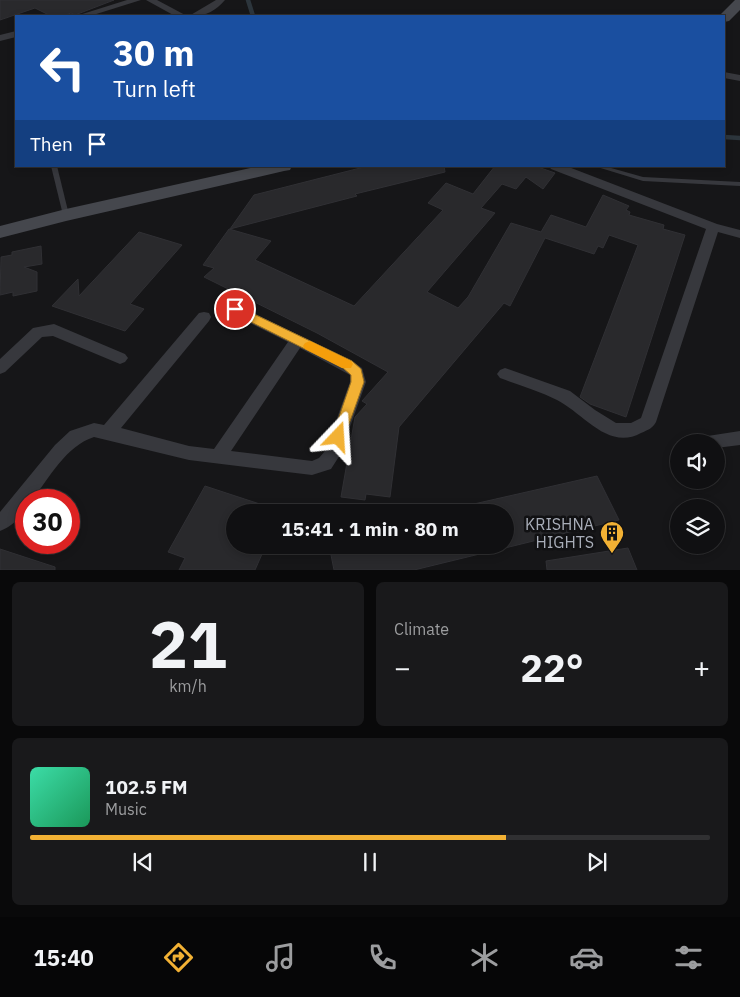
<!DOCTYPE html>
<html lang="en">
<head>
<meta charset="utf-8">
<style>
	:root { --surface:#101012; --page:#19191b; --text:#f1f3f6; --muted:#9c9d9f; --line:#303032; --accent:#f2b134 }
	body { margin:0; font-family:"IBM Plex Sans",sans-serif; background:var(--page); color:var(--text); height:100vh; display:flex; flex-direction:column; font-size:19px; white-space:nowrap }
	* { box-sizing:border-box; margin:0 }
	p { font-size:16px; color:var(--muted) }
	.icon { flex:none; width:28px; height:28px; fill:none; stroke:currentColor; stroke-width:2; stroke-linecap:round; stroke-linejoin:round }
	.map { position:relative; height:570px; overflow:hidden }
	.sheet { display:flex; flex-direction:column; gap:12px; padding:12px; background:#09090a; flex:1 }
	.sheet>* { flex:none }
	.banner { position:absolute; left:15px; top:15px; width:710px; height:152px; border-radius:0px; box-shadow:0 2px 8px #0003,0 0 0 1px var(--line); background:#1a4fa0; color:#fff; overflow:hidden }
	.fabs { position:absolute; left:670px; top:434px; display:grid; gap:10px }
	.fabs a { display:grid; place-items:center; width:55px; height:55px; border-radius:50%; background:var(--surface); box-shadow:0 2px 8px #0003,0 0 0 1px var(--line); font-size:25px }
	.speed { position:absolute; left:15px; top:489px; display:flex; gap:10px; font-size:25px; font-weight:700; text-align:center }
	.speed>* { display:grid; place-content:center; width:65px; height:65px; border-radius:50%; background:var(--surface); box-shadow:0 2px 8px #0003,0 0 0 1px var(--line); line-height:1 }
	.speed .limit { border:8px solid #d22; background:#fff; color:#111 }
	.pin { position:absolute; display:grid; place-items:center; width:42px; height:42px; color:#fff; margin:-21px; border:2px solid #fff; border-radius:50%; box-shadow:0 1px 5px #0007 }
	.me { position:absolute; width:55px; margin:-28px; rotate:20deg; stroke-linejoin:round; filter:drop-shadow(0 0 4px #0008) }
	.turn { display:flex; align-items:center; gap:18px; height:105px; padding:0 15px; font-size:22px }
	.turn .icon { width:65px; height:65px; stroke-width:2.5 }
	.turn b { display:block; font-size:35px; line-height:42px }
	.then { display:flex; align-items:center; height:48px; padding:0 15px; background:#0003; gap:10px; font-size:19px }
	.big { font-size:38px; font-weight:800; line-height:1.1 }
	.sheet .widget { flex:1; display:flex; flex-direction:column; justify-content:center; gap:8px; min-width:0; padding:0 18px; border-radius:8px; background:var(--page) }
	.sheet .dial { align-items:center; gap:0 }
	.dial b { font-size:65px; line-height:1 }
	.song { display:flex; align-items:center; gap:15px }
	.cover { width:60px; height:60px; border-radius:8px; background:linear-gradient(135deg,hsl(160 70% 55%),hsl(150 70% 35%)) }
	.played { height:5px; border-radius:2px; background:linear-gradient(90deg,var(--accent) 70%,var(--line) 70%) }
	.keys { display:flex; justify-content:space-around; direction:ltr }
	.heat { display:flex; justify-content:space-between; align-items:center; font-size:28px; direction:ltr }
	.sheet .tiles { flex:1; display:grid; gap:12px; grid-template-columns:1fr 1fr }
	.widget:last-child { grid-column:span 2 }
	.trip { position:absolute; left:226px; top:504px; width:288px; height:50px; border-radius:25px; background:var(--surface); box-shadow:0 2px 8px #0003,0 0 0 1px var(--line); font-weight:800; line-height:50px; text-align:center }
	.menu { display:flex; height:80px; justify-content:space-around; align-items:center; background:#060607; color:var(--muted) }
	.menu .icon { width:35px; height:35px }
	.menu .selected { color:var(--accent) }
	.menu b { font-size:22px; color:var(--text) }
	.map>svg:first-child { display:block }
</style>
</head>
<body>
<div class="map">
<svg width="740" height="570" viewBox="0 0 740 570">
	<rect width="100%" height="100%" fill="#161618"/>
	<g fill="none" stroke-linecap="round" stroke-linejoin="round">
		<g stroke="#2c353c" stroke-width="4.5">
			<path d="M248,0L253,16"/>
			<path d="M724,137L740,138"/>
		</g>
	</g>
	<g fill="#29292c" stroke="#303034">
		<path d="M0,0H114L75,15L71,13L63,16H51L35,8L0,20Z"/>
		<path d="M368,166H444L445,172L355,194L357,196L230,229L254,195Z"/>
		<path d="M495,166H535L555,173L543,189L526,177L516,189L502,184L481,208L495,213L427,292L458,308L468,297L511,223L541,232L551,215L586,227L603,195L629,206L626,210L630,212L629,215L664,225L663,229L685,235L626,417L590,404L580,397L638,245L609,235L603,248L598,246L594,254L545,238L510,306L504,303L399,427L390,497L366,494L365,500L341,497L355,417L367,404L362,401L388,372L317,333L204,277L214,268L203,265L229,229L271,241L255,260L354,306L443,210L428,203L446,183L473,194Z"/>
		<path d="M139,232L182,245L130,304L144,309L125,331L52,306L78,279L79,296Z"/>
		<path d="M41,246L42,264L24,267L37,272V291L13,296V292L0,295L1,257L12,255V252Z"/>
		<path d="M597,476L619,520L505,548V512H466L465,506Z"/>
		<path d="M205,486L278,510L277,512H235V545H266L255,570H179L185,558L168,552Z"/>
		<path d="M329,545H491L492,551L414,570H334Z"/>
		<path d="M628,548L637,570H547L546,561Z"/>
		<path d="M0,549L55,567V570H0Z"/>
	</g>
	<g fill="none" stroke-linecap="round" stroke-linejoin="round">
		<g fill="#37383d" fill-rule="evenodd">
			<path d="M51,166H57L69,215L68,216L66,217L63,215Z"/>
			<path d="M594,166H604L643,177L740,182V186L643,181Z"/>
		</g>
		<g fill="#37383d" fill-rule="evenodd">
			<path d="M127,0H141L90,16H76Z"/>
			<path d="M146,0H157L187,16H175Z"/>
			<path d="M216,0H225C216,11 204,17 189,16Z"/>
			<path d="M16,31V37L0,41V35Z"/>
			<path d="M724,72L740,75V81L724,78Z"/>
			<path d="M549,166H566L717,224L740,230V238L718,232L656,422C653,428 648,430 641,433C608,451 583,413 557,400C539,391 518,385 500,378L497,374L500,370L505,368L570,391L595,410L616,423H631L641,418L706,229L551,169Z"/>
			<path d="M235,304L352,361L362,368L366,382L340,455L331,469L312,475L189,460L94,437C66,446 50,477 32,500H26C26,514 13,526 0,531V512L55,445L70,431L94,423L104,425L199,313L204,312L209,313L211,317L209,321L121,428L189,446L214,449L288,342L230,313L228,309L230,305ZM300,348L350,375V382L325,451L319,458L312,461L231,451Z"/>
			<path d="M54,324L125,354L128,358L125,362L120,364L53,336L42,337L5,372L0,374V359L33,328Z"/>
			<path d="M740,431V445L716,448V442H699L701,437Z"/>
		</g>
		<g fill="#45474d" fill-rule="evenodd">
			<path d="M735,0H740V10L729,21L724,22V16H719Z"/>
			<path d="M259,166H292L290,170L284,171L66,221L0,238V226L66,209Z"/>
		</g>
	</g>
	<path fill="#f2b134" stroke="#9d7322" d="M235,305L352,361L361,369L364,382L343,441L338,442L334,441L332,437L351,382V375L343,368L231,312L229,309Z"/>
	<path fill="#f59e0b" d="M310,341L351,361L353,364L351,368H342L305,349L303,346L305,343Z"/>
	<defs>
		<g id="building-pin" transform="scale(1.25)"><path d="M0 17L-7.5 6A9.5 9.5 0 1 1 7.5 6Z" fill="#f2b134" stroke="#111113"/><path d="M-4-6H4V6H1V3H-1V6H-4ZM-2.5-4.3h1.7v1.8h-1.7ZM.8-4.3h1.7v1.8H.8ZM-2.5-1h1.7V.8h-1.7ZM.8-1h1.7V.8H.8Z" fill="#111"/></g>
	</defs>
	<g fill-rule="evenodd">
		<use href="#building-pin" x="612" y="533"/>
	</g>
	<g text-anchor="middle" stroke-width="5" stroke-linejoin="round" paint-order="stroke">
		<g font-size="16" fill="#a8adb8" stroke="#111113" text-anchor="end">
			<text x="594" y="530">KRISHNA<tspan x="594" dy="18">HIGHTS</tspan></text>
		</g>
	</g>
</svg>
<div class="fabs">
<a><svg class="icon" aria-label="sound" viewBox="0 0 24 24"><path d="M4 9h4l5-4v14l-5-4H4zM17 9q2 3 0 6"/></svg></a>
<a><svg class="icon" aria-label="layers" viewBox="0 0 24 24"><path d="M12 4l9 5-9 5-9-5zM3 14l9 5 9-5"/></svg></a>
</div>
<div class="speed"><div class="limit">30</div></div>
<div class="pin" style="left:235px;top:309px;background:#d93025"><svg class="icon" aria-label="arrive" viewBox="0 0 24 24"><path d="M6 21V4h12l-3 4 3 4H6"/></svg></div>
<svg class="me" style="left:338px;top:437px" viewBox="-20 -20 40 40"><path d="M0-17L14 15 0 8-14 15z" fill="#f2b134" stroke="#fff" stroke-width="4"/></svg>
<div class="trip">15:41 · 1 min · 80 m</div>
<div class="banner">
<div class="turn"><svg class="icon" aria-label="left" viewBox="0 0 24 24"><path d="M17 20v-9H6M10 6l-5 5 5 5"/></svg><div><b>30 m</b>Turn left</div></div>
<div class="then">Then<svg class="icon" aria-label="arrive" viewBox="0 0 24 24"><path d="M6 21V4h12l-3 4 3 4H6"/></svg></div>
</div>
</div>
<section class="sheet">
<div class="tiles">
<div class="widget dial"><b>21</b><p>km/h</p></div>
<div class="widget"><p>Climate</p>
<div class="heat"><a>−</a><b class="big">22°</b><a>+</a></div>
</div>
<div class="widget">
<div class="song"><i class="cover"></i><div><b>102.5 FM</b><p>Music</p></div></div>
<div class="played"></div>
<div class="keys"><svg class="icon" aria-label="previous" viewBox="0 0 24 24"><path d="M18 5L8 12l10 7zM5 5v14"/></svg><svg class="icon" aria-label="pause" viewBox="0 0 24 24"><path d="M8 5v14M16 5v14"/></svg><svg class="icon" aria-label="next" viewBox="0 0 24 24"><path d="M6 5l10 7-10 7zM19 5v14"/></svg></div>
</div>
</div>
</section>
<nav class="menu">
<b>15:40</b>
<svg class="icon selected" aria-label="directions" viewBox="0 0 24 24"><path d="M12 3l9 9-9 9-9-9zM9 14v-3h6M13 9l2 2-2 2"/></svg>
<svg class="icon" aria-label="music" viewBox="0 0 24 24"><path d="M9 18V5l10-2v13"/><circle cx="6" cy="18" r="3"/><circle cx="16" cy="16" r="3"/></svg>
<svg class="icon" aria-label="phone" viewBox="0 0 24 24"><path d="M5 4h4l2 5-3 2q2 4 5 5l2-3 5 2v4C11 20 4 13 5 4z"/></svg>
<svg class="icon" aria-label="climate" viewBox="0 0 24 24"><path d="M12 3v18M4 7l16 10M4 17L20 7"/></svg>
<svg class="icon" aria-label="car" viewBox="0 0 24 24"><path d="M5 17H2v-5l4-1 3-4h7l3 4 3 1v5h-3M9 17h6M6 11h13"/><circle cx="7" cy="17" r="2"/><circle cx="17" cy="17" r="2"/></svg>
<svg class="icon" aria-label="filters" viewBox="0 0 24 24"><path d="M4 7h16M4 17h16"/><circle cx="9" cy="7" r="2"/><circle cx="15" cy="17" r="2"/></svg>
</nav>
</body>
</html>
